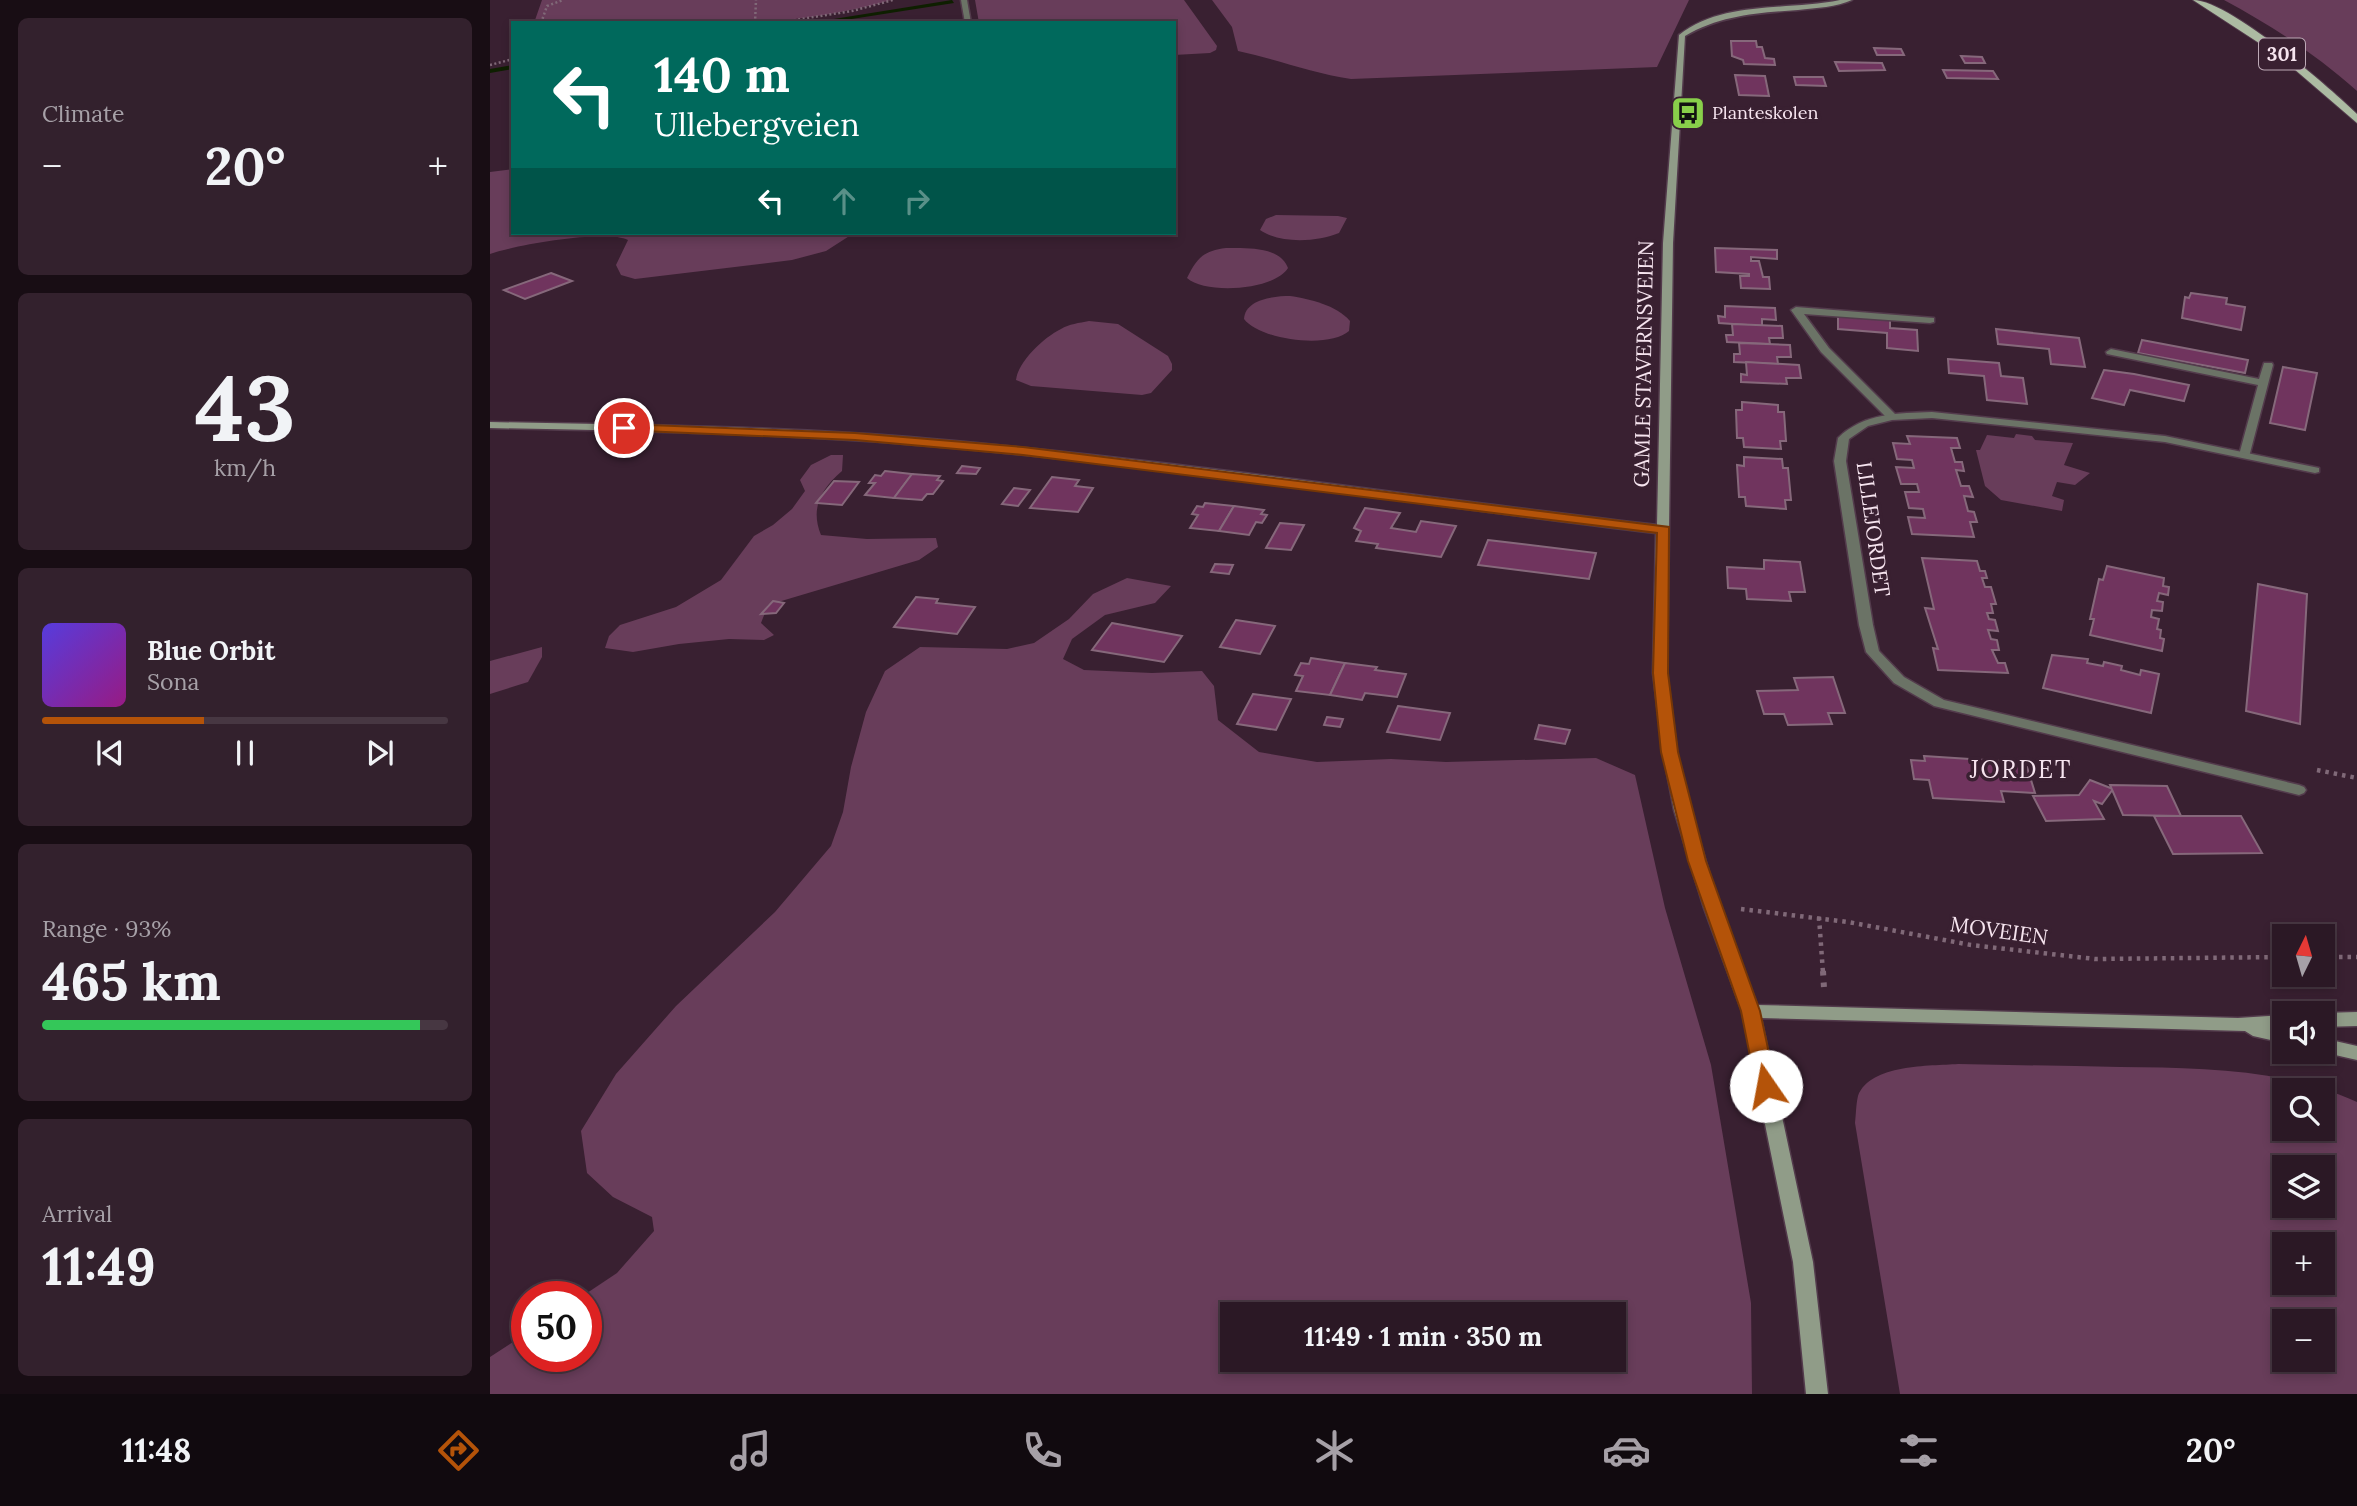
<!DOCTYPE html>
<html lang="en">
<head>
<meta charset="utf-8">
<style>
	:root { --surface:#2b1825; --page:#33212d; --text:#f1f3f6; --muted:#a6a0a7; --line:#473742; --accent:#b45309 }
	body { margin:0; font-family:Lora,serif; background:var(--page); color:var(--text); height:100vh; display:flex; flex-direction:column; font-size:26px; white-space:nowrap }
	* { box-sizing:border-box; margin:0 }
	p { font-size:23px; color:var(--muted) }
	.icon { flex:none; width:38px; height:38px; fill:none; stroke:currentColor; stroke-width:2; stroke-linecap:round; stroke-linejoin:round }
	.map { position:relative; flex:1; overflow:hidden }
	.drawer { display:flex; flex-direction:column; gap:18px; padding:18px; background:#180d14; width:490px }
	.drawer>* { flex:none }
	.guide { position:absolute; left:21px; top:21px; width:665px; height:214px; border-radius:0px; box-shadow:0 4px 10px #0003,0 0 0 2px var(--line); background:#00695c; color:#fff; overflow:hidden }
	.needle { width:46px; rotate:5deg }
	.controls { position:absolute; left:1782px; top:924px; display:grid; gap:14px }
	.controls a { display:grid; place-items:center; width:63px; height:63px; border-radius:0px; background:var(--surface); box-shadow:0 4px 10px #0003,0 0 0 2px var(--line); font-size:35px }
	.speed { position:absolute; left:21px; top:1281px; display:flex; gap:14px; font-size:35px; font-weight:700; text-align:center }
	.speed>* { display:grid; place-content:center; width:91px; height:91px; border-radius:50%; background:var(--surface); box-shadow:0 4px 10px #0003,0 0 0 2px var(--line); line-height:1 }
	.speed .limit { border:10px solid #d22; background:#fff; color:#111 }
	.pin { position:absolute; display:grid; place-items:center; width:60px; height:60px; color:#fff; margin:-30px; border:4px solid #fff; border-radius:50%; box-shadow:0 2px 7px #0007 }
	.me { position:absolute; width:77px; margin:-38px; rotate:348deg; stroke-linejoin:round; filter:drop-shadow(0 0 5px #0008) }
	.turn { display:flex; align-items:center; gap:24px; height:147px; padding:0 28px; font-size:32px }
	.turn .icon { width:91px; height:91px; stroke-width:2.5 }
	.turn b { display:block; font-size:49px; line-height:60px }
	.lanes { display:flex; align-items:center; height:66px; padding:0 28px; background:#0003; justify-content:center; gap:35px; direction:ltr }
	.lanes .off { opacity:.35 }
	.big { font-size:52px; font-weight:700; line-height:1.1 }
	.drawer .widget { flex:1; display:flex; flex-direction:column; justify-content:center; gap:10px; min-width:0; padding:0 24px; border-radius:10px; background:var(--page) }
	.drawer .dial { align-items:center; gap:0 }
	.dial b { font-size:91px; line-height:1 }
	.song { display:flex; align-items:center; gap:21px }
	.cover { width:84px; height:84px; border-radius:10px; background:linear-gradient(135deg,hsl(250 70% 55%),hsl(310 70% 35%)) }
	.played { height:7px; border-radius:4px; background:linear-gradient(90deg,var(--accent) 40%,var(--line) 40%) }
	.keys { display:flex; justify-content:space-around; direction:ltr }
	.heat { display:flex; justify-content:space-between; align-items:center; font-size:38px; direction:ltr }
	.charge { height:10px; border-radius:5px; background:linear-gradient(90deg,#34c759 93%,var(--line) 0) }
	.trip { position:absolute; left:730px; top:1302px; width:406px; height:70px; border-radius:0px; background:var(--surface); box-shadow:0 4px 10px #0003,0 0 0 2px var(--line); font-weight:700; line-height:70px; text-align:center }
	.dock { display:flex; height:112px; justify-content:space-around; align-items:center; background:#110a0f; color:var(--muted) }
	.dock .icon { width:49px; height:49px }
	.dock .selected { color:var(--accent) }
	.dock b { font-size:32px; color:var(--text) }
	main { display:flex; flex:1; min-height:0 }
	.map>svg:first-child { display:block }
</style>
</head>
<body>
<main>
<section class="drawer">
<div class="widget"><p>Climate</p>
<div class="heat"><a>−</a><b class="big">20°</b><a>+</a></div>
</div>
<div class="widget dial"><b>43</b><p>km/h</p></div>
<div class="widget">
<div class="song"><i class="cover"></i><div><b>Blue Orbit</b><p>Sona</p></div></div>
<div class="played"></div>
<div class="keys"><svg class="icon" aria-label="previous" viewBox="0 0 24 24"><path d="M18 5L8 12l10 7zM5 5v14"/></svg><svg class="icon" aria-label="pause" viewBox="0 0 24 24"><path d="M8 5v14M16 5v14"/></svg><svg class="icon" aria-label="next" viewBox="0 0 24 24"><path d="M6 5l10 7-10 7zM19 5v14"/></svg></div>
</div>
<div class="widget"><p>Range · 93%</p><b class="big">465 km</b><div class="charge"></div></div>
<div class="widget"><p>Arrival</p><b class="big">11:49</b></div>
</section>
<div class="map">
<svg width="1867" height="1394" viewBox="0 0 1867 1394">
	<rect width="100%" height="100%" fill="#392031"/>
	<g fill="#683d5a" fill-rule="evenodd">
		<path d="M52,0H401C286,34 163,23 44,23Z"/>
		<path d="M485,0H694L727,46L726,50L720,53L684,55V23H489Z"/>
		<path d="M722,0H1199L1167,67L861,79C822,73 786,59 748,51L742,27Z"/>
		<path d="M1734,0H1867V91C1826,54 1782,26 1734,0Z"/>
		<path d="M23,169V233H364L336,251L302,260L145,279L131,275L126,265L138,240C116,229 25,245 0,254V172Z"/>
		<path d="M786,215L848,216L857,218L849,233C827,242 790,244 770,230L776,219Z"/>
		<path d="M736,248C756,248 790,246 798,268C785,290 716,295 697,278C707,258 713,251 736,248Z"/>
		<path d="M800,296C820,299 846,305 860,321L859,331C839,349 770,340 754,319C755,299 784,296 800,296Z"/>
		<path d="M599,321L628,324L678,356L682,364V370L661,393L652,395L541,386L526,380C528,362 554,337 571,329C579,324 589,323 599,321Z"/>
		<path d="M1526,434L1542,436L1545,440L1583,443L1574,465L1600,473L1585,485L1567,482L1562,496L1574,500L1572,511L1511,500L1495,486L1486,450H1490L1497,435L1524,438Z"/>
		<path d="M341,455H353L352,471C331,489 320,508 331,535L377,539L446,538L448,547L429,560L278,605L271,623L284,635L274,640L239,639L189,644L143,652L115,648L119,636L130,625L186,607L231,580L264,536L283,525L302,509L315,491L310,480L321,465Z"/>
		<path d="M637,578L681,586L665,603L615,615L582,639L573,659L594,670L662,673L712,671L724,686L728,720L769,752L827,762L901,759L956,762L1106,758L1145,775L1175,908L1221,1065L1261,1303L1262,1394H0V1357L37,1333V1356H96V1297H91L127,1273L164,1231L162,1217L123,1197L97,1173L91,1131L126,1074L186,1006L285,912L341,846L353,812L361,767L376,712L395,671L430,647L517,649L544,643L579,619L603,594ZM1124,1314V1360H742V1314Z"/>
		<path d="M52,647V657L38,682L0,694V661Z"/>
		<path d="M1468,1064C1522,1065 1576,1066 1630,1067C1710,1068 1793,1068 1867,1102V1394H1410L1365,1123C1366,1115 1366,1104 1368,1096C1380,1064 1440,1066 1468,1064ZM1832,1090V1129H1794V1090ZM1794,1167H1832V1206H1794ZM1794,1244H1832V1283H1794ZM1832,1321V1360H1794V1321Z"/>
	</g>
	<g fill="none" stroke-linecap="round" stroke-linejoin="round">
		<g fill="#0e1f00" fill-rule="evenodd">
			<path d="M462,0L464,3L336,23H319Z"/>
			<path d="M23,65V69L0,73V69Z"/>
		</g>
	</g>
	<g fill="#70345e" stroke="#86687b" stroke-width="2">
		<path d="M1241,41H1266L1267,47H1272L1275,58L1284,59L1285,65L1254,64L1253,60L1242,56Z"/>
		<path d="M1384,48L1411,49L1414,55H1387Z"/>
		<path d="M1471,56L1492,57L1495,63H1475Z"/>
		<path d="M1345,62L1392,63L1395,70L1349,71Z"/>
		<path d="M1453,70L1503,71L1508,79L1457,78Z"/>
		<path d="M1245,75L1275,76L1279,96L1249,95Z"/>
		<path d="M1304,77H1333L1336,86L1306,85Z"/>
		<path d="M1225,248L1287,250V259L1261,257V261H1269L1273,277H1279L1280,289L1251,288L1250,276H1259V274L1226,272Z"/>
		<path d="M61,273L82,281L35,299L14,290Z"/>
		<path d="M1701,293L1737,298L1736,304L1755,307L1751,330L1692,318L1695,297L1699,298Z"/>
		<path d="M1235,306L1285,308L1286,320L1272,319V326L1229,323L1228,316L1235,317Z"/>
		<path d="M1348,314L1400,319V328L1427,330L1428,351L1397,348V333L1348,329Z"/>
		<path d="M1242,324L1292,326L1293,338H1279L1280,344L1237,342L1236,335H1243Z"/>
		<path d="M1506,329L1589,338L1595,367L1561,364L1559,349L1508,344Z"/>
		<path d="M1652,340L1758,360L1755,373L1648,353Z"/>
		<path d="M1249,343L1300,345L1301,357H1287L1288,364L1244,362V354H1250Z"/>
		<path d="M1458,359L1509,363L1511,376L1533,378L1537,404L1497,400L1494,376L1459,373Z"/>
		<path d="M1256,362L1309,365L1311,378H1296L1297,384L1251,382V374L1257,375Z"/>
		<path d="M1793,367L1827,373L1815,430L1780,423Z"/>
		<path d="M1614,370L1644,374L1699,385L1694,401L1640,390L1634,405L1602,398Z"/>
		<path d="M1252,402L1288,405V412H1294L1296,441H1290L1291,449L1254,447L1253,438H1247L1246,410H1252Z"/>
		<path d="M1417,436L1467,438L1470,448H1461L1465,462H1472L1474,471L1466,470L1471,486H1479L1483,497L1474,496L1478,511L1484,512L1487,522H1480L1484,537L1422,534L1418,517L1435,518L1433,509L1419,508L1415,492H1429L1427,484H1411L1406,467L1424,468L1422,460L1407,459L1403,443L1420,444Z"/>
		<path d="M1254,457L1292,459L1293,468H1298L1301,500H1295L1296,509L1256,506L1255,497H1249L1247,465L1254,466Z"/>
		<path d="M472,466L490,468L486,474L467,473Z"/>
		<path d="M395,471L422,474L404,498L375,495L385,483H379L385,475L391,476Z"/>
		<path d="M422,474L450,476L447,480L453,481L443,494H437L432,500L404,498Z"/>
		<path d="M562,477L589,480L585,486L603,488L588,512L540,508Z"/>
		<path d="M344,481L369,482L352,505L326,503Z"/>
		<path d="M524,488L540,490L528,506L512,504Z"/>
		<path d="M715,503L744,506L729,531L700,528L708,515L702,514L707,506L713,507Z"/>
		<path d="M744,506L774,510L771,514L777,515L772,523L766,522L759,535L729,531Z"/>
		<path d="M875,508L910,513L901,528L926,532L931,521L966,526L951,557L886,548L888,544L866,541L871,531L864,528Z"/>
		<path d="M790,523L814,525L801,550L776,548Z"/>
		<path d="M998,540L1106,553L1099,579L988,565Z"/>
		<path d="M1432,558L1487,561L1490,571H1495L1497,578H1492L1495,587H1501L1506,604H1501L1503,613H1497L1499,619L1505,620L1508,631L1498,630L1501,639L1507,640L1509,650H1502L1508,663H1515L1518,673L1448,670L1443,648L1448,649L1435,608L1444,609Z"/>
		<path d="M1274,560L1310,562L1315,592H1299L1301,601L1257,599L1256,589L1238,588L1237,567L1274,569Z"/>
		<path d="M725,564L743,565L739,574L721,572Z"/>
		<path d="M1617,566L1674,578L1673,586L1679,587L1678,595L1669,593L1667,601L1673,602L1672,611L1662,610L1661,617L1669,619L1667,629L1671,630L1670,638L1674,639L1672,651L1600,635L1604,619H1600L1609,579L1613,580Z"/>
		<path d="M1768,584L1817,594L1810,724L1756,711Z"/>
		<path d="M426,597L448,599L446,603L485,607L467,634L404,627Z"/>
		<path d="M283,601L294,603L286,613L271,614Z"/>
		<path d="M746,620L785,626L770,654L730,647Z"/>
		<path d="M622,623L692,636L674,662L602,650Z"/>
		<path d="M1562,655L1598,659L1597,663L1613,666L1614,662L1632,666L1631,670L1650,675L1651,670L1669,674L1661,713L1553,688Z"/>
		<path d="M821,658L855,663L840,695L806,691L813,676L805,675L811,663L819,664Z"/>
		<path d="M855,663L887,667L885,670L916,674L907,697L875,693L872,700L840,695Z"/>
		<path d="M1343,677L1355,713H1338L1342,724L1298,725L1294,714H1274L1267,691L1308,690L1304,678Z"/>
		<path d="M763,694L801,699L786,730L747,724Z"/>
		<path d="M908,706L960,713L950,740L897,732Z"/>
		<path d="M837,717L853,719L850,727L834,725Z"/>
		<path d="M1049,725L1080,730L1075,744L1045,739Z"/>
		<path d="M1434,756L1526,762L1537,767L1545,793L1511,791L1514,802L1443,798L1439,780L1424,779L1421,760L1435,761Z"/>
		<path d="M1600,780L1623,789L1612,804L1604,801L1614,819L1556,821L1543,796L1589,795Z"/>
		<path d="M1620,785L1677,786L1691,816L1633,815Z"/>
		<path d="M1664,816H1751L1772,853L1683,854Z"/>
	</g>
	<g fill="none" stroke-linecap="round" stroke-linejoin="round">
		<g stroke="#533b4c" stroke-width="3">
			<g id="lane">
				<path d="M471,0H477L481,23H475Z"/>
				<path d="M1306,307L1444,318V322L1440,323L1314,314L1339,348L1406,415V419H1398L1331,352L1301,310Z"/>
				<path d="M1621,349L1769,379L1774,363H1782L1783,365L1759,457L1755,458L1749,455L1768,385L1617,354L1616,352Z"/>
			</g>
		</g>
		<g stroke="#533b4c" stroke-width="3">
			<path id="street" d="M1442,412L1675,436L1829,468V472L1825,473L1675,442L1442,418L1402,420L1378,426L1359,439L1356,461L1383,625L1389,651L1414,677L1454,700L1809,785L1814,787L1816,790L1814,793L1809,795L1444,706L1404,683L1376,652L1369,625L1344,461L1348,438C1373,413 1409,413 1442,412Z"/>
		</g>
		<g stroke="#533b4c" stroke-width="3">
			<g id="secondary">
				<path d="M1350,0H1362C1347,7 1326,8 1308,10C1268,13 1231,15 1195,36L1183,243L1177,673L1187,752L1200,810L1230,908L1267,1005L1748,1018L1794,1015V1029H1791H1794V1043L1763,1036L1755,1031L1271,1018L1323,1262L1338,1394H1316L1303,1262L1252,1011L1214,908L1184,810L1173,752L1163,673L1166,533C925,504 684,467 441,446C295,433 147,431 0,428V422C147,425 295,426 441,439C684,460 925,497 1167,525L1173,243L1189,35C1233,0 1298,11 1350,0Z"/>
				<path d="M1867,1012V1026L1832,1027V1013Z"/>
				<path d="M1832,1038L1867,1046V1060L1832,1052Z"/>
			</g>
		</g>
		<g stroke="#533b4c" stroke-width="2">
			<path id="primary" d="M1703,0C1739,0 1839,87 1867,114V123L1789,56Z"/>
		</g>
		<g stroke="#806978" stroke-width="2.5" stroke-dasharray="2 2.5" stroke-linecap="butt">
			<path d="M51,23L57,6L73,0"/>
			<path d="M265,23L266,0"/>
			<path d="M286,23L362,11L403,0"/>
			<path d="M0,65L23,59"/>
		</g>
		<g stroke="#806978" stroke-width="4.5" stroke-dasharray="3.5 5" stroke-linecap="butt">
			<path d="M1827,770L1867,778"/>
			<path d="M1251,909L1358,922L1481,945L1605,959L1794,957"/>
			<path d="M1329,917L1333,973"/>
			<path d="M1832,957H1867"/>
		</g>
		<path stroke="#806978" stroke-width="6" stroke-dasharray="4.5 7" stroke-linecap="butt" d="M1333,971L1334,988"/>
		<use href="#lane" fill="#6b7366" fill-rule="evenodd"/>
		<use href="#street" fill="#6b7366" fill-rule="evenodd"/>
		<use href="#secondary" fill="#909c88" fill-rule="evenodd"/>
		<use href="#primary" fill="#acbba2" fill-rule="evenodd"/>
	</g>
	<path fill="#b45309" stroke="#753606" stroke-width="2" d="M134,424L365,433L533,447L1179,527L1178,673L1188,752L1216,861L1270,1011L1286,1086L1283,1092L1276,1094L1269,1092L1266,1086L1251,1011L1198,861L1171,752L1163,673L1167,533L533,455L365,440L129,430V425Z"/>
	<defs>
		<g id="bus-square" transform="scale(1.75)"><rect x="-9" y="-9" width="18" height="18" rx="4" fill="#88cf4a" stroke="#392031"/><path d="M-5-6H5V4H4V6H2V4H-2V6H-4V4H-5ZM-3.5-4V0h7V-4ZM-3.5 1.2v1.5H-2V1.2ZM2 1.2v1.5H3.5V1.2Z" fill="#111"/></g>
	</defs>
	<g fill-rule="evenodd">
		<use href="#bus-square" x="1198" y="113"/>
	</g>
	<g text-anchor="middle" stroke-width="7" stroke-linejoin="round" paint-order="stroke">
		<g font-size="18" fill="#f6e4ef" stroke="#392031" text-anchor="start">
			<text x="1222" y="119">Planteskolen</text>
		</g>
		<rect fill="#392031" stroke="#bda9b6" stroke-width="2" x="1769" y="38.5" width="46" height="31" rx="5"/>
		<g font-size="19" font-weight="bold" fill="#f6e4ef">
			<text x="1792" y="61">301</text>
		</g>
		<g font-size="21" fill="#f6e4ef" stroke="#392031">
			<text transform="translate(1154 364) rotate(-89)" y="7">GAMLE STAVERNSVEIEN</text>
			<text transform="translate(1383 529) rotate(82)" y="7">LILLEJORDET</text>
			<text transform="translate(1509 931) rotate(8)" y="7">MOVEIEN</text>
		</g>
		<g font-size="24" letter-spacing="2" fill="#f6e4ef" stroke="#392031">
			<text x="1531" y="778">JORDET</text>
		</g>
	</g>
</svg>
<div class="controls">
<a><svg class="needle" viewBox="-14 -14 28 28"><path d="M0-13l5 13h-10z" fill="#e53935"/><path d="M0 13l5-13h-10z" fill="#a6a0a7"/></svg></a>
<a><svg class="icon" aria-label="sound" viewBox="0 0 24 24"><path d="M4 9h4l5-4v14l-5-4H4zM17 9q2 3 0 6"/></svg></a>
<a><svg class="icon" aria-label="search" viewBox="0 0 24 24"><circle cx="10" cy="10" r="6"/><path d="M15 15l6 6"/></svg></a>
<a><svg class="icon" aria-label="layers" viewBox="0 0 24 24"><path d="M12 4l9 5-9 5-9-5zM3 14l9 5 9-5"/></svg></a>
<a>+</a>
<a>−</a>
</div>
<div class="speed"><div class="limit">50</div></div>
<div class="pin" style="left:134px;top:428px;background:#d93025"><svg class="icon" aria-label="arrive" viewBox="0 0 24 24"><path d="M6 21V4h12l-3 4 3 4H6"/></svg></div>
<svg class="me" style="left:1276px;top:1086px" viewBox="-20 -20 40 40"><circle r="19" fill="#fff"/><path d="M0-13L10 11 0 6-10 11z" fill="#b45309"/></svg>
<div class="trip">11:49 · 1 min · 350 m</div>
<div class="guide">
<div class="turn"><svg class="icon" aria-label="left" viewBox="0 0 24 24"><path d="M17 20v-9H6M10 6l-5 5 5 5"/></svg><div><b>140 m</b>Ullebergveien</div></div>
<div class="lanes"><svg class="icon" aria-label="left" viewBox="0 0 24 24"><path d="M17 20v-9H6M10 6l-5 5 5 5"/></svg><svg class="icon off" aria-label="ahead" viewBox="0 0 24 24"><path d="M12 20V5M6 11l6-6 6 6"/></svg><svg class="icon off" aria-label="right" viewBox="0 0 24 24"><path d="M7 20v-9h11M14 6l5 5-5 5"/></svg></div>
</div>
</div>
</main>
<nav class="dock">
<b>11:48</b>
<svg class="icon selected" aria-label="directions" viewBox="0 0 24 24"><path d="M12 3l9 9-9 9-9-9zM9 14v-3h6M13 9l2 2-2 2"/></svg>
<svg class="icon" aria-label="music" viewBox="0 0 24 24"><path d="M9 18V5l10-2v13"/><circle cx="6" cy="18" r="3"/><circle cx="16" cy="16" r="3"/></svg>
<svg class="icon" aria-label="phone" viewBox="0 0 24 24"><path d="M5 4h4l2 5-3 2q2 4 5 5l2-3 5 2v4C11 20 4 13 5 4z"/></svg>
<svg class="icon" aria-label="climate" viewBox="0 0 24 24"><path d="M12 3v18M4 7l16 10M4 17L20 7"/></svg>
<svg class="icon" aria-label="car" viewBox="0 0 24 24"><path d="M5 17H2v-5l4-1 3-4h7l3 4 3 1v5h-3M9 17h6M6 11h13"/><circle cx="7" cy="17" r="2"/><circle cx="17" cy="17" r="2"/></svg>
<svg class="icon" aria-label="filters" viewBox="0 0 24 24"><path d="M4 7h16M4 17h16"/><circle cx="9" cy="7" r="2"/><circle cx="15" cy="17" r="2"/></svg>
<b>20°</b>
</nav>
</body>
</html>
